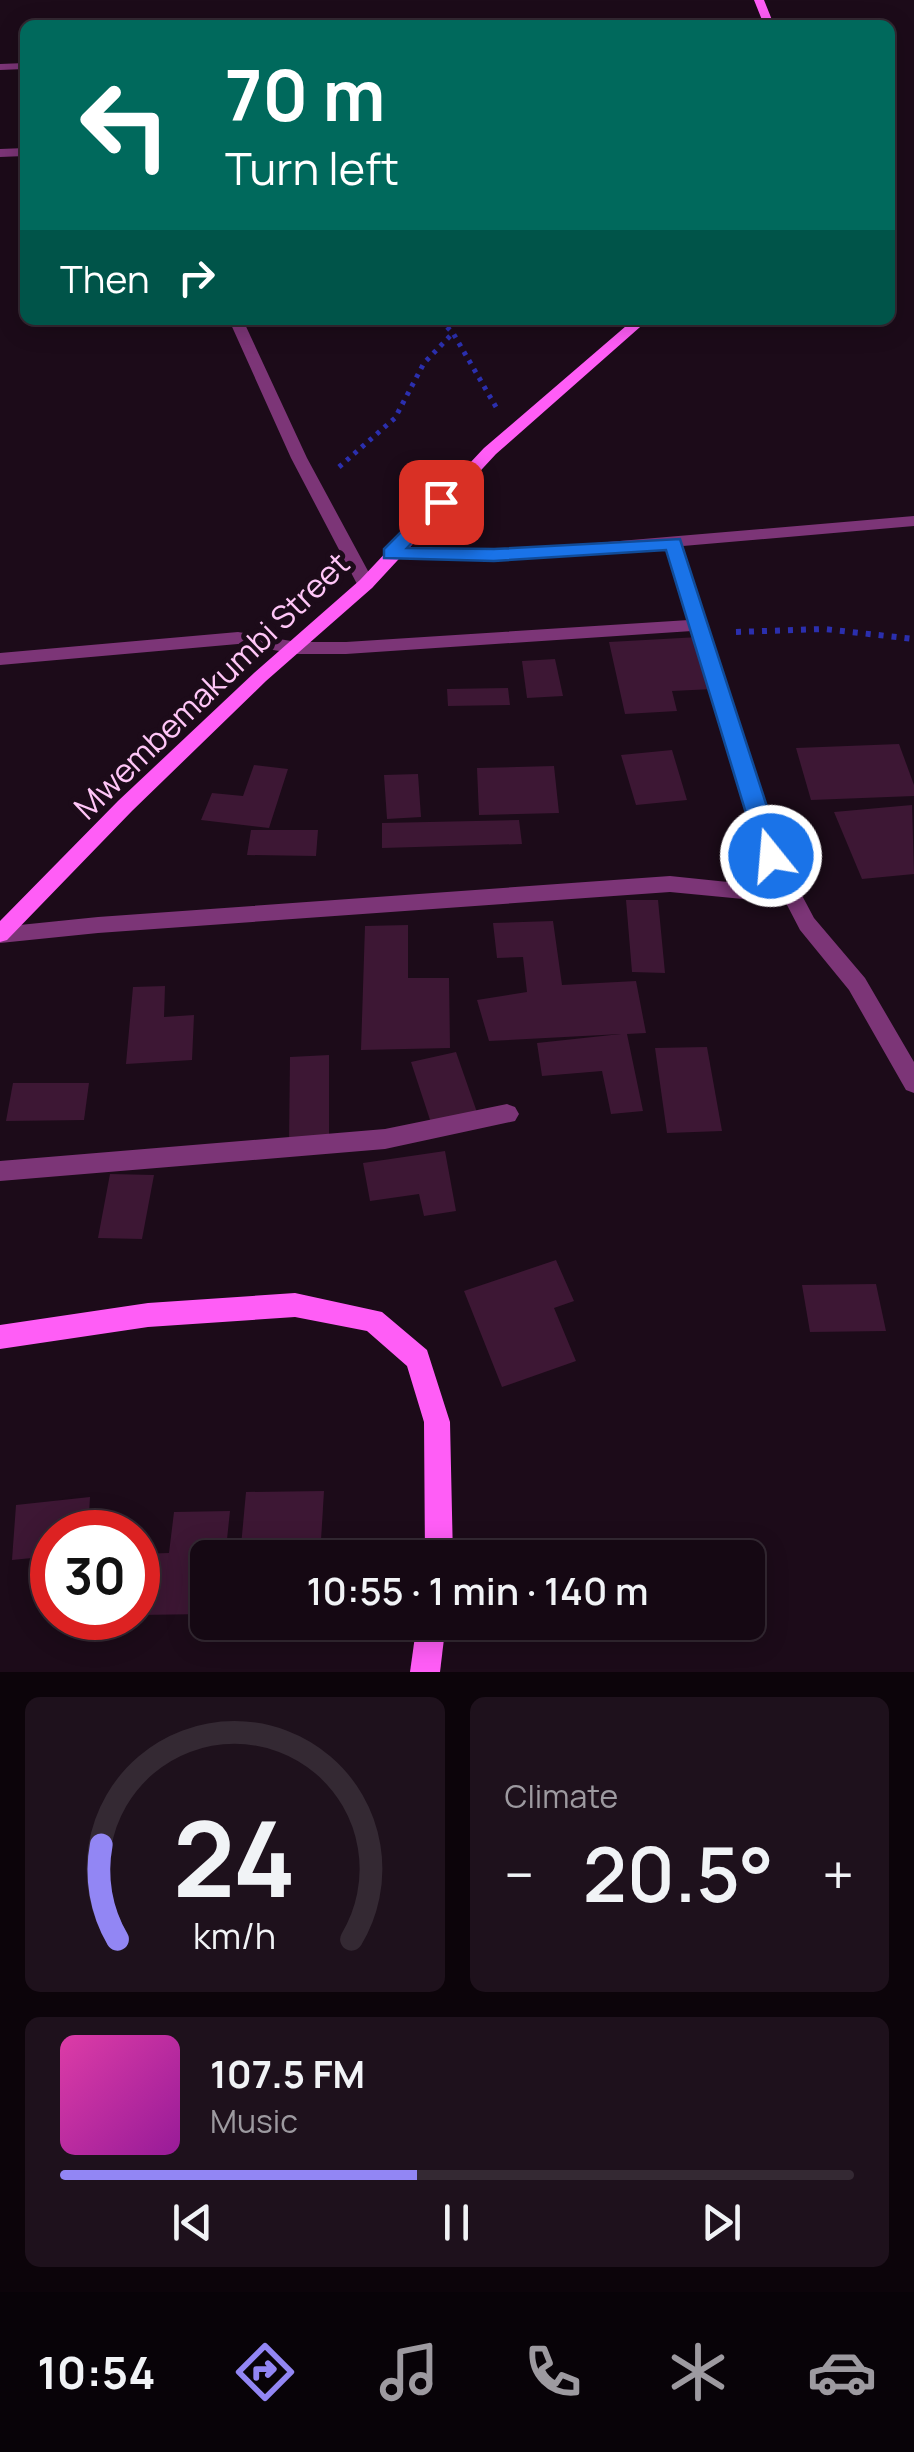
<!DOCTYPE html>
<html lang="en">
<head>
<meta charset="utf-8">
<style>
	:root { --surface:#150813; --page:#1e111c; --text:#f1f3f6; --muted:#9d9aa0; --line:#342933; --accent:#9286f4 }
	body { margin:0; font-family:Manrope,sans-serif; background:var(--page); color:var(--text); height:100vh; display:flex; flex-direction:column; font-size:38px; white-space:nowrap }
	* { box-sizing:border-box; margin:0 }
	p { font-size:32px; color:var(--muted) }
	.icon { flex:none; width:55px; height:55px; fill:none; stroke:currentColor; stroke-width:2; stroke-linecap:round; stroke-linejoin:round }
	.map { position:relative; height:1672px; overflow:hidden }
	.panel { display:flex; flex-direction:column; gap:25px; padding:25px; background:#0c040a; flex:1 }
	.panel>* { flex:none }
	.guide { position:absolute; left:20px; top:20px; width:875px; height:305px; border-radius:15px; box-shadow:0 5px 25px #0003,0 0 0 2px var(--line); background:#00695c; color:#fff; overflow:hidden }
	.speed { position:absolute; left:30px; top:1510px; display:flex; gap:20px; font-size:50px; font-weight:700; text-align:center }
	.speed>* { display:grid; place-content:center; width:130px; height:130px; border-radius:50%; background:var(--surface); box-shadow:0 5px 25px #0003,0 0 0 2px var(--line); line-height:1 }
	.speed .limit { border:15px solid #d22; background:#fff; color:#111 }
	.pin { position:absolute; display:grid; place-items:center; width:85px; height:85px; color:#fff; margin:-42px; border-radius:20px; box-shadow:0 5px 15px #0006 }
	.me { position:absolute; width:110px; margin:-55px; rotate:343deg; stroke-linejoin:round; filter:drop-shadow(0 0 8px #0008) }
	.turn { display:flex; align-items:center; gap:35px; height:210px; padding:0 40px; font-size:45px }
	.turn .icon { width:130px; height:130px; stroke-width:2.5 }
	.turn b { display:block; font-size:70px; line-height:85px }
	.then { display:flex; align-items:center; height:95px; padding:0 40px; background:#0003; gap:20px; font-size:38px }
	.big { font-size:75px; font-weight:600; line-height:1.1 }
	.panel .widget { flex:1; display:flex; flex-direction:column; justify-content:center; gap:15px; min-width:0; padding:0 35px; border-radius:15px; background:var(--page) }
	.panel .dial { align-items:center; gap:0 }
	.dial svg { height:260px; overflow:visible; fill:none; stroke:var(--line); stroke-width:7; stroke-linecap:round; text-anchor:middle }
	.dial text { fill:var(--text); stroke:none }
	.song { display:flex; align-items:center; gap:30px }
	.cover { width:120px; height:120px; border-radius:15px; background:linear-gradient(135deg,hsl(320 70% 55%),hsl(300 70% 35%)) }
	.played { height:10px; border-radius:5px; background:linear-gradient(90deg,var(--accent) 45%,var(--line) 45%) }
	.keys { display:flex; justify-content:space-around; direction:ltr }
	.heat { display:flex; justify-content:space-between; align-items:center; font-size:55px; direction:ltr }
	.panel .tiles { flex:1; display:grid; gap:25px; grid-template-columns:1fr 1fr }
	.widget:last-child { grid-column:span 2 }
	.trip { position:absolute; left:190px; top:1540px; width:575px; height:100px; border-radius:15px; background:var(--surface); box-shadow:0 5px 25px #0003,0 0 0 2px var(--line); font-weight:600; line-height:100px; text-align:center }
	.tab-bar { display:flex; height:160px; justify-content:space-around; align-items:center; background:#080308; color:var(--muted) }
	.tab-bar .icon { width:70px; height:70px }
	.tab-bar .active { color:var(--accent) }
	.tab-bar b { font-size:45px; color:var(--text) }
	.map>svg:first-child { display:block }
</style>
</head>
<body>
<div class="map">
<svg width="914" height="1672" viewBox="0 0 914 1672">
	<rect width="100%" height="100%" fill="#1c0b19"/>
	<g fill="#3d1734">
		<path d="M699,637L713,689L672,691L677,711L625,714L609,642Z"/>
		<path d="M555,659L563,696L527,698L522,661Z"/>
		<path d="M508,688L510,705L448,706L447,689Z"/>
		<path d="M899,744L914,785V796L811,800L796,748Z"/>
		<path d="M672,750L687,800L636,805L621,755Z"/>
		<path d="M254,765L288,769L269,828L201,820L212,793L243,796Z"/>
		<path d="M554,766L559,813L479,815L477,768Z"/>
		<path d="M418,774L421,817L387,819L384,775Z"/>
		<path d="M912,805L914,874L862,879L834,812Z"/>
		<path d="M519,820L522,844L382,848V823Z"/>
		<path d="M251,830H318L316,856L247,855Z"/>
		<path d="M626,900H658L665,973L632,972Z"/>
		<path d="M553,921L562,985L636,981L646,1033L627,1034L643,1111L611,1114L602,1071L542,1076L537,1043L621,1034L489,1041L477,1000L527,992L523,957L497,958L493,923Z"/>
		<path d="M408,925V978H449L450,1048L361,1050L365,926Z"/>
		<path d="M165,986L164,1017L194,1015L192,1060L126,1064L133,987Z"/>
		<path d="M707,1047L722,1131L667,1133L655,1048Z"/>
		<path d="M456,1052L480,1121L434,1132L411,1062Z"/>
		<path d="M329,1055V1141L289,1144L290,1057Z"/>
		<path d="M13,1083H89L84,1120L6,1121Z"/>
		<path d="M445,1151L456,1211L424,1216L419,1194L370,1201L363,1163Z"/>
		<path d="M110,1174L154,1175L142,1239L98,1238Z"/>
		<path d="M556,1260L574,1301L554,1308L576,1361L502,1387L464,1291Z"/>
		<path d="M876,1284L886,1331L810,1332L802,1285Z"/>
		<path d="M324,1491L320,1557H240L246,1492Z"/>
		<path d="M90,1497L88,1532H52V1556L12,1560L16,1505Z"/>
		<path d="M230,1511L225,1558H208V1614L138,1615V1554L169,1553L174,1512Z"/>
	</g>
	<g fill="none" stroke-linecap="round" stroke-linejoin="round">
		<g stroke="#2b2fae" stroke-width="5" stroke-dasharray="4 6" stroke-linecap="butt">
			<path d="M440,320L453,333L496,407"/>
			<path d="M339,467L395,418L424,363L453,333"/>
		</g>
		<path stroke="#2b2fae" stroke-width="6" stroke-dasharray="5 8" stroke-linecap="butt" d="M736,632L824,629L914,639"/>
		<g fill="#7c3577" fill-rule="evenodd">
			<path d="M25,63V69L0,70V64Z"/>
			<path d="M25,148V156L0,157V149Z"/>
			<path d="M229,320H243L307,458L375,584L372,588L366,589L357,584L291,458Z"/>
			<path d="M914,516V526L683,546L781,856L814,918L865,978L914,1062V1093L906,1090L849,990L800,930L786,903L670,892L98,933L0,943V927L98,917L670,876L777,887L761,856L692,631L346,654H297L238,644L0,665V653L238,632L297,642H346L689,620L667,547L525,559H391L383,554L391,549H525Z"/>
			<path d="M507,1104L515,1107L519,1114L515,1121L385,1149L0,1181V1161L385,1129Z"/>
		</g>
		<g fill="#ff5df6" fill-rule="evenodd">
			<path d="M754,0H764L774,25H764Z"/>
			<path d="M633,320H648L496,454L372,588L266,681L132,811L7,940L0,942V921L118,801L254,673L360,580L484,448Z"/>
			<path d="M295,1293L382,1312L427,1350L450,1422L453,1558H425L424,1422L407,1366L367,1331L295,1317L148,1327L0,1349V1325L148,1303Z"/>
			<path d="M417,1622H446L440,1672H410Z"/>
		</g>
	</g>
	<path fill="#1a73e8" stroke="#114b97" stroke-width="2.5" d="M441,497L450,502L407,548L494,549L680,539L783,856L779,862L771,865L759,856L666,550L494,561L384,558V549L435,498Z"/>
	<g text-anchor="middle" stroke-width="10" stroke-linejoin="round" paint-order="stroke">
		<g font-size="32" fill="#ffc6f7" stroke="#1c0b19">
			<text transform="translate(212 686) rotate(-44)" y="11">Mwembemakumbi Street</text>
		</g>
	</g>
</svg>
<div class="speed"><div class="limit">30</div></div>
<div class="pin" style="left:441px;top:502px;background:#d93025"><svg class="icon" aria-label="arrive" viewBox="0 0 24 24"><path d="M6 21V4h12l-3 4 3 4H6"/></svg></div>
<svg class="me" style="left:771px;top:856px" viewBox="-20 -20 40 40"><circle r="17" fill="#1a73e8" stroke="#fff" stroke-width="3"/><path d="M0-11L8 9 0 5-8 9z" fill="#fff"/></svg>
<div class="trip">10:55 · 1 min · 140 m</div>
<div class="guide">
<div class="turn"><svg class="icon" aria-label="left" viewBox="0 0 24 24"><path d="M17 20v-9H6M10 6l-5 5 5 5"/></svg><div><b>70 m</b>Turn left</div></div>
<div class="then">Then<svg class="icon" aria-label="right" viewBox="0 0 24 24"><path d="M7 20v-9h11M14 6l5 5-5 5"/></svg></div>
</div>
</div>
<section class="panel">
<div class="tiles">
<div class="widget dial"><svg viewBox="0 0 100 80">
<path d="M14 69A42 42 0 1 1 86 69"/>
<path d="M14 69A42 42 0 0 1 9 40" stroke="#9286f4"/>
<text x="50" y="56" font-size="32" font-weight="700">24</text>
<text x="50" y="72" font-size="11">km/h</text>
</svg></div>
<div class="widget"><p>Climate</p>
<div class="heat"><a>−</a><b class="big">20.5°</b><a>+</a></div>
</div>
<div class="widget">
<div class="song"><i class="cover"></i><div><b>107.5 FM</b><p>Music</p></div></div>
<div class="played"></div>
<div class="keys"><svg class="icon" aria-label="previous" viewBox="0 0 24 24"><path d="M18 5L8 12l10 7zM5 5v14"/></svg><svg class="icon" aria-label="pause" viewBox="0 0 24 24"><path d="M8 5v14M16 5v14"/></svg><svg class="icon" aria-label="next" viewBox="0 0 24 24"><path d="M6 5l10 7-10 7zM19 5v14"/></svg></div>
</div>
</div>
</section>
<nav class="tab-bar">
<b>10:54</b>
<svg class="icon active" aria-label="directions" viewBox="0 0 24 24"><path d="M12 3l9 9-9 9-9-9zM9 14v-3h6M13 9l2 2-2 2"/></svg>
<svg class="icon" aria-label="music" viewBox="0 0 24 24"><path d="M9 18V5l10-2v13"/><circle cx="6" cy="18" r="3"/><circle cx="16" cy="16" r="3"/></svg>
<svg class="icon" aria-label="phone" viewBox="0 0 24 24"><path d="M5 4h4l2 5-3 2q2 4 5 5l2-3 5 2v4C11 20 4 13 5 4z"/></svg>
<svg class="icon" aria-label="climate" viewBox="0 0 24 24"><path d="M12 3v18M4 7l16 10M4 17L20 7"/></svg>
<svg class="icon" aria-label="car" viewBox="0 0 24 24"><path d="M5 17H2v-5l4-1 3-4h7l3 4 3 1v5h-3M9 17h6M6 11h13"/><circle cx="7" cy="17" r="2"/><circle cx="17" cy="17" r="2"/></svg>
</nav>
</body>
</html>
